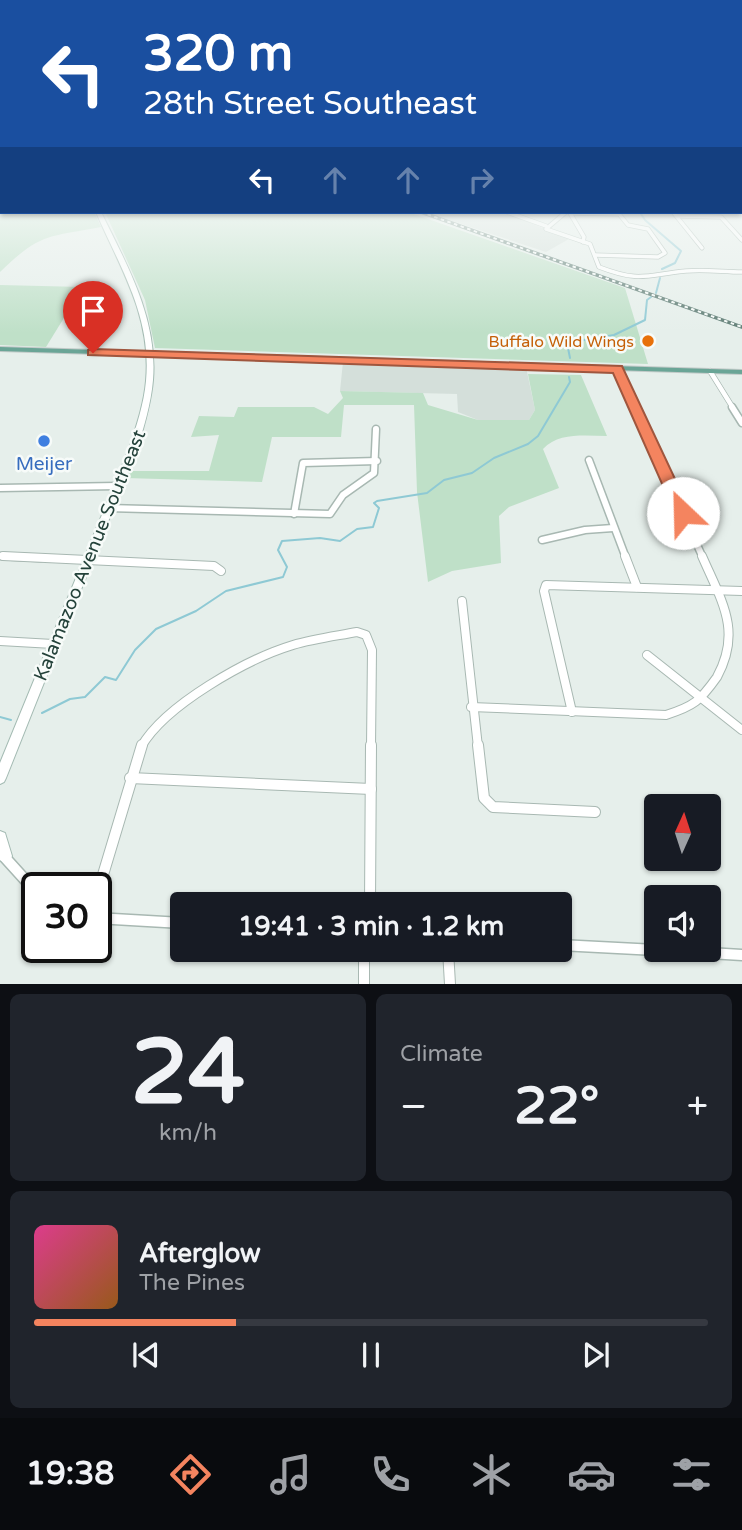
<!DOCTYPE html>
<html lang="en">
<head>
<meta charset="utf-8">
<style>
	:root { --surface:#171b24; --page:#20242c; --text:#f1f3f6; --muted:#9ea1a6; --line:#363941; --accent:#f4845f }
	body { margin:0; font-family:"Varela Round",sans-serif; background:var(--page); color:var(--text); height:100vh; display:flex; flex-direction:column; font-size:26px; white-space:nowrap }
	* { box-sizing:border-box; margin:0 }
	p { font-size:23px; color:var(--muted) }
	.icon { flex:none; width:38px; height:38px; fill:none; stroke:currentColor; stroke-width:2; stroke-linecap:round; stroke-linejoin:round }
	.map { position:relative; height:984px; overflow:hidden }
	.sheet { display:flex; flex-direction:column; gap:10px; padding:10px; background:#0d0f14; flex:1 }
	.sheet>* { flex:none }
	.guide { position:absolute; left:0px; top:0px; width:742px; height:214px; box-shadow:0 2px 5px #0004; background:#1a4fa0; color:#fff; overflow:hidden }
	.needle { width:46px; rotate:3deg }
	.tools { position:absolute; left:644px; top:794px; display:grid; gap:14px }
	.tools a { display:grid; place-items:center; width:77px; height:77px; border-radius:7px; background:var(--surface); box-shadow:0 2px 5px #0004; font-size:35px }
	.speed { position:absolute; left:21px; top:872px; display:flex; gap:14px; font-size:35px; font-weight:700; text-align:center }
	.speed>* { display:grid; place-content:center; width:91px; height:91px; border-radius:50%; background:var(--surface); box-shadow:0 2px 5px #0004; line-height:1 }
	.speed .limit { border:4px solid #111; border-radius:10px; background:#fff; color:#111 }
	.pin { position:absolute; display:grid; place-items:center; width:60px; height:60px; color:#fff; margin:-72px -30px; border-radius:50% 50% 50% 0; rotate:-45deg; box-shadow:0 0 7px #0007 }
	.pin .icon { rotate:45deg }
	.me { position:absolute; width:77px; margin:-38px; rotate:336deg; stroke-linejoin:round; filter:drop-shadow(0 0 5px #0008) }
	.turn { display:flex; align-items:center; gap:24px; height:147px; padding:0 28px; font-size:32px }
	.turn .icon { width:91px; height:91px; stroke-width:2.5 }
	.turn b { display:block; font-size:49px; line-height:60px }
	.lanes { display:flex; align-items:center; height:66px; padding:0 28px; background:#0003; justify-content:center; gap:35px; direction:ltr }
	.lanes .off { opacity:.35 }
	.big { font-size:52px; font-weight:700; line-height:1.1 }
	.sheet .card { flex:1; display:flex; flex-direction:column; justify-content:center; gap:10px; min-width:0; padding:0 24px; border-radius:10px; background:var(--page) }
	.sheet .dial { align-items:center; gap:0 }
	.dial b { font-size:91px; line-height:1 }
	.song { display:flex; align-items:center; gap:21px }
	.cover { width:84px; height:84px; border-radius:10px; background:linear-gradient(135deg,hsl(330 70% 55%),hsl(30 70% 35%)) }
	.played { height:7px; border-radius:4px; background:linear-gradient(90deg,var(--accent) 30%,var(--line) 30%) }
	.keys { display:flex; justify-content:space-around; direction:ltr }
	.heat { display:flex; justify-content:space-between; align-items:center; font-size:38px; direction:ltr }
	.sheet .tiles { flex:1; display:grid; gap:10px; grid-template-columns:1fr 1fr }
	.card:last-child { grid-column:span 2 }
	.trip { position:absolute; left:170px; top:892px; width:402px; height:70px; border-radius:7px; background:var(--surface); box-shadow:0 2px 5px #0004; font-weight:700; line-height:70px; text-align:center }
	.tabs { display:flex; height:112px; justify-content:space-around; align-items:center; background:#090b0e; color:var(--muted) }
	.tabs .icon { width:49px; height:49px }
	.tabs .selected { color:var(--accent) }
	.tabs b { font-size:32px; color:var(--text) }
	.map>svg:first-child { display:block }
</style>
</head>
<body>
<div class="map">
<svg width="742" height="984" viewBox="0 0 742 984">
	<rect width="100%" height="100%" fill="#e6efeb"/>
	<g fill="#d4dfda">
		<path d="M425,212H504L569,239L546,252Z"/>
		<path d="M343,362L526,367L535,410L529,420H478L458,412L457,394L340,391Z"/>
	</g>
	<g fill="#bfe0c8">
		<path d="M0,195L2,212H94L101,227C48,237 40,233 0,272Z"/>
		<path d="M105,212H408L625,288L648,364L155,348L145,300Z"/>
		<path d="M0,285L83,287L46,347L0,345Z"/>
		<path d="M528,374L581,375L607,436C585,436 559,432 543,449L559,488L509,507L499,516L501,563L452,571L428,582L417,492L414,405H344L341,437H272L262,482L125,478L127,471H209L219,435L191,437L199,416L234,417L238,407H314L328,414L343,398L340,391L423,393L428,405L478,420H529L535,410Z"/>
	</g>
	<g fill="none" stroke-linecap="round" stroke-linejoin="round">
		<g stroke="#8ec9d4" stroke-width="2">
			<path d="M644,212L641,214L645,220L681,251L675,263L662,269"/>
			<path d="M656,293L660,278"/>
			<path d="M570,358L567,343L614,335L645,320L647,300L651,297"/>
			<path d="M42,713L70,699L85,697L105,677L116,680L135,650L156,629L196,611L226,591L283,577L287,567L278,550L282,541L320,538L340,541L357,529L373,527L379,508L374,503L377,501L427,493L444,480L472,473L494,458L528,444L538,436L570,382L569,377"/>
			<path d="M0,717L11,720"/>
		</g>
		<g stroke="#a8b8b2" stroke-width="5">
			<g id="minor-far4">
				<path d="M507,212L546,226"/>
				<path d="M566,212L546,229L590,244L599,267C641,283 645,275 686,271C704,269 724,272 742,272"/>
				<path d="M673,212L702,248"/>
				<path d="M570,213L584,237L583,242"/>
				<path d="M572,213L619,214L628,225L648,229L665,253L658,257L595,255"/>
				<path d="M677,216L721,217L742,240"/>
			</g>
		</g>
		<g stroke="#a8b8b2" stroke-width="6">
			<g id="minor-far3">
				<path d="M618,369L636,408"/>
				<path d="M710,371L733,408"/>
			</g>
		</g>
		<g stroke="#a8b8b2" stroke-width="9">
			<g id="minor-far2">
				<path d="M635,407L703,558"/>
				<path d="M732,407L742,423"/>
				<path d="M589,460L626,558"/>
				<path d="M0,488L117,486"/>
				<path d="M108,508L330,514L343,495L374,473L376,429"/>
				<path d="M294,514L303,463L377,461"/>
				<path d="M542,540L585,530L613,528"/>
				<path d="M0,556L41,558"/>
			</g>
		</g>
		<g stroke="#a8b8b2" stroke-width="10">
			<g id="minor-far1">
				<path d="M3,556L214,566L221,571"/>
				<path d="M625,556L637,587"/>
				<path d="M462,601L478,747"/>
				<path d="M0,641L53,644"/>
				<path d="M647,655L742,730"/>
				<path d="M471,707L666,715C694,706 700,701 717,677C742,631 722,602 702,556"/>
				<path d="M572,712L544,591L546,585L742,591"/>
				<path d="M141,747C165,705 247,659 293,645C313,639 336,636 357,632L366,635L372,650L371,747"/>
			</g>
		</g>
		<g stroke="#a8b8b2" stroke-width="12">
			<g id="minor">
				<path d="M478,745L484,798L493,807L595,812"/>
				<path d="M130,778L371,789"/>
				<path d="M96,898L142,745"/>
				<path d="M370,905L371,745"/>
				<path d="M364,950V984"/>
				<path d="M448,950L450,984"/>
			</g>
		</g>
		<g stroke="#a8b8b2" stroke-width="13">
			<g id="tertiary">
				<path d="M0,852L37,893"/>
				<path d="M96,918L182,923"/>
				<path d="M560,945L656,950"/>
				<path d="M660,950L742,955"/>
			</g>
		</g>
		<g stroke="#a4bbb3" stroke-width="2">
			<g id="secondary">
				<path d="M96,212H101C127,265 158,319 153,380C151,404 144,427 137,449L6,778L4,782L0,784V763L129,449C136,427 144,404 146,381C152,316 120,268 96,212Z"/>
				<path d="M0,831L5,833L12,856L10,861L5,863L0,860Z"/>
			</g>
		</g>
		<g stroke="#c2cac8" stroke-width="2">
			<path id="primary" d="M0,347L742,370V374L0,351Z"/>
		</g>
		<use href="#minor-far4" stroke="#fff" stroke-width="3.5"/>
		<use href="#minor-far3" stroke="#fff" stroke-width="4.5"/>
		<use href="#minor-far2" stroke="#fff" stroke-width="6"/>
		<use href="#minor-far1" stroke="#fff" stroke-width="8"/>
		<use href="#minor" stroke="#fff" stroke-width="10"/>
		<use href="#tertiary" stroke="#fff" stroke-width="10"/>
		<use href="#secondary" fill="#fff" fill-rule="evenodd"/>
		<use href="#primary" fill="#6aa596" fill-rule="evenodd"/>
		<g stroke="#5f7d75" stroke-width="3.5">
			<path id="rail" d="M421,212L742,327"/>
		</g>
		<use href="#rail" stroke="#f7fbf9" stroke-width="2" stroke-dasharray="3.5" stroke-linecap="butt"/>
	</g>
	<linearGradient id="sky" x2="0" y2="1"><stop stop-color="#84bce0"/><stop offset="0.59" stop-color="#f4f8f6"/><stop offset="1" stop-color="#f4f8f6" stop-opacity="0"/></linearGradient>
	<rect width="742" height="333" fill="url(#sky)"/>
	<path fill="#f4845f" stroke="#9f563e" stroke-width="2" d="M93,349L622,366L691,513L683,519L675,513L613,373L88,355V350Z"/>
	<circle fill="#e8710a" stroke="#f7fbf9" stroke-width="2.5" cx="648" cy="341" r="7"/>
	<circle fill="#3f7fe0" stroke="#f7fbf9" stroke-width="2.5" cx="44" cy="441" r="7"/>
	<g text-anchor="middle" stroke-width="5" stroke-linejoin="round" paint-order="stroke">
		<g font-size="16" fill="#c56008" stroke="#f7fbf9" text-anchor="end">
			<text x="634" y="347">Buffalo Wild Wings</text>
		</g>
		<g font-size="19" fill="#366cbe" stroke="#f7fbf9">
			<text x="44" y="470">Meijer</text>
		</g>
		<g font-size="19" fill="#24423a" stroke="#f7fbf9">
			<text transform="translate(89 555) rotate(-68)" y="7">Kalamazoo Avenue Southeast</text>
		</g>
	</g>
</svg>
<div class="tools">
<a><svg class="needle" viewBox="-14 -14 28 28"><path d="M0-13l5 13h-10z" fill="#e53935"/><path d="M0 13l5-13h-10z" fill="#9ea1a6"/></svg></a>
<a><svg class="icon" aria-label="sound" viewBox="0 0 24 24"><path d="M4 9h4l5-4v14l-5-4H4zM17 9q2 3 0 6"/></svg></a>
</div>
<div class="speed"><div class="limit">30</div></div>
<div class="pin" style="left:93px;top:353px;background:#d93025"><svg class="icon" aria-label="arrive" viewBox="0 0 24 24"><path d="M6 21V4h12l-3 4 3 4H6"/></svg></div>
<svg class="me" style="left:683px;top:513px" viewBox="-20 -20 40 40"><circle r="19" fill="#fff"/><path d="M0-13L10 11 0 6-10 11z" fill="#f4845f"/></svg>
<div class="trip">19:41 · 3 min · 1.2 km</div>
<div class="guide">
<div class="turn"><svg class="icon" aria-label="left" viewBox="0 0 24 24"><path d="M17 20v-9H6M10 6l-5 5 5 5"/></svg><div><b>320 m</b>28th Street Southeast</div></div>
<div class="lanes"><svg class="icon" aria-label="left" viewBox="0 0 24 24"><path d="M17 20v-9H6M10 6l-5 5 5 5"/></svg><svg class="icon off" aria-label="ahead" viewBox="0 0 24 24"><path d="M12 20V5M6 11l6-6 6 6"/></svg><svg class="icon off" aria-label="ahead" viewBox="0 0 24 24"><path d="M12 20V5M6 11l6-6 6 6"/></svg><svg class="icon off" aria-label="right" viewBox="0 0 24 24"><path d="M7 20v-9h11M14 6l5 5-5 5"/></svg></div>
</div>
</div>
<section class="sheet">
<div class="tiles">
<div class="card dial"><b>24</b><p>km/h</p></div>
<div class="card"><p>Climate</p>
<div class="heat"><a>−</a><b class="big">22°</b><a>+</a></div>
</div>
<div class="card">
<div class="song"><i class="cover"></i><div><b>Afterglow</b><p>The Pines</p></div></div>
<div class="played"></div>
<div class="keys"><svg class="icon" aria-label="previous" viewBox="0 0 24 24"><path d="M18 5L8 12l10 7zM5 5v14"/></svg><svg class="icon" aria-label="pause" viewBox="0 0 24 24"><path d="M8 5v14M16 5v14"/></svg><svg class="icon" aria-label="next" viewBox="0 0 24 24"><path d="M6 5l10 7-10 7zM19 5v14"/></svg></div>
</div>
</div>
</section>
<nav class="tabs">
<b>19:38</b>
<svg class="icon selected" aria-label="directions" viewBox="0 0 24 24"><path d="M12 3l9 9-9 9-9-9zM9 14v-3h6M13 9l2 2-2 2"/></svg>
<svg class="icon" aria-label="music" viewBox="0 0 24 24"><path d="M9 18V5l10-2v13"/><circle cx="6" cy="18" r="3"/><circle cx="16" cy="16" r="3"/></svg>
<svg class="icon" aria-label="phone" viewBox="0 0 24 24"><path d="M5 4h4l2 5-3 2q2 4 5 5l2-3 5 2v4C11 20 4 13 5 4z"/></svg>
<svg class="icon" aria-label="climate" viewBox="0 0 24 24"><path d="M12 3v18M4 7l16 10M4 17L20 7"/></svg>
<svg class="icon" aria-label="car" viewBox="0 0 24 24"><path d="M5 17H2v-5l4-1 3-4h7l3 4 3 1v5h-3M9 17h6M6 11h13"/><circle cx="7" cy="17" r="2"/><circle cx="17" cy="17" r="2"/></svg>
<svg class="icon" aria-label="filters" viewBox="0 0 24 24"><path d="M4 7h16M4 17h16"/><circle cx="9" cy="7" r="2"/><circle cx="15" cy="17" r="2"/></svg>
</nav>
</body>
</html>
